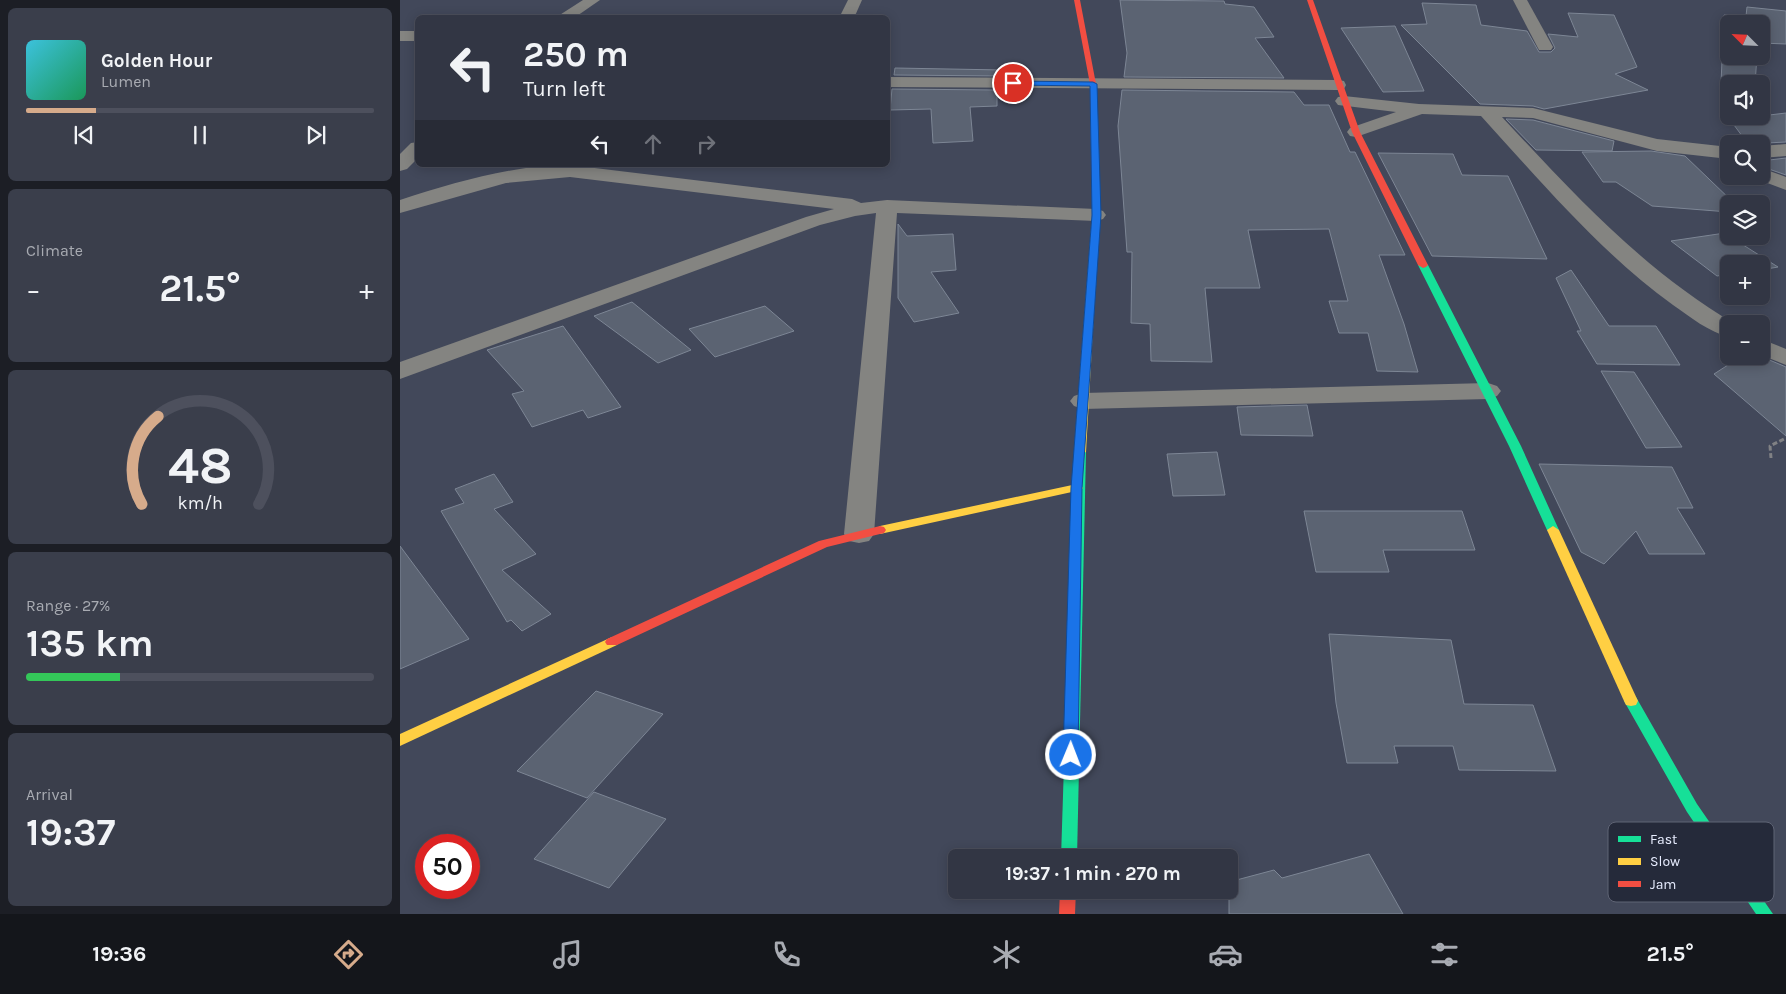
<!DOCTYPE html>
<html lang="en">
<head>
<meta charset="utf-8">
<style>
	:root { --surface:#323644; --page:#3a3e4b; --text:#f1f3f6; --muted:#a8abb2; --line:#4d505d; --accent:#d6ab8b }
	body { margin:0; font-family:Karla,sans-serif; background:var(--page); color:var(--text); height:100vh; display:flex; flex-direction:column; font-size:19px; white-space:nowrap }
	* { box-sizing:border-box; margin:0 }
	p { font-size:16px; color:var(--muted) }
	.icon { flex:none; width:28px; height:28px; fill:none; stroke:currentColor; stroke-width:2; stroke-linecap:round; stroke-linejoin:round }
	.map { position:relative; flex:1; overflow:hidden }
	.details { display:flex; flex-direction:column; gap:8px; padding:8px; background:#1c1e25; width:400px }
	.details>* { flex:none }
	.top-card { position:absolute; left:15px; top:15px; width:475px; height:152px; border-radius:8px; box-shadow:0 2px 12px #0003,0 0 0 1px var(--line); background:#323644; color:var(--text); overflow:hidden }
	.needle { width:32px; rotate:294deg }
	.fabs { position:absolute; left:1320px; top:15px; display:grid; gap:10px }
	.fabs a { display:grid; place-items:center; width:50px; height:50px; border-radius:8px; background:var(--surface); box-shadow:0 2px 12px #0003,0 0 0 1px var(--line); font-size:25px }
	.speed { position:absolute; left:15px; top:834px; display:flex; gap:10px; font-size:25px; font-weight:700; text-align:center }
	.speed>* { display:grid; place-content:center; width:65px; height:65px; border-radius:50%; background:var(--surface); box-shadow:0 2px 12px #0003,0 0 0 1px var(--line); line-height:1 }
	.speed .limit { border:8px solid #d22; background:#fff; color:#111 }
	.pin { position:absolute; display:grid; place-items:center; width:42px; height:42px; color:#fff; margin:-21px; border:2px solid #fff; border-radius:50%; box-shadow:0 1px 5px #0007 }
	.me { position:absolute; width:55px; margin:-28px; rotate:1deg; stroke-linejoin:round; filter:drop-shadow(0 0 4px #0008) }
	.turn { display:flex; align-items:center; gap:18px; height:105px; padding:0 25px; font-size:22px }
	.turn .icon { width:65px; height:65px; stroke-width:2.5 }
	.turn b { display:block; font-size:35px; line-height:42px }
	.lanes { display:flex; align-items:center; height:48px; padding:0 25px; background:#0003; justify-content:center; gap:25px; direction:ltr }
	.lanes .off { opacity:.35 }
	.big { font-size:38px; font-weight:700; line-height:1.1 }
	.details .card { flex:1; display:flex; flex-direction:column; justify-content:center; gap:8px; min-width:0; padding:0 18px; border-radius:8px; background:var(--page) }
	.details .dial { align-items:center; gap:0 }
	.dial svg { height:130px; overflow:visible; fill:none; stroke:var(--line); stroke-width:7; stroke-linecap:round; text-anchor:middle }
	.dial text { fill:var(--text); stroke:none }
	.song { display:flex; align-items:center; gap:15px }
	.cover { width:60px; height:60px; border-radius:8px; background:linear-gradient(135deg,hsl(190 70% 55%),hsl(150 70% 35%)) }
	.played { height:5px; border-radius:2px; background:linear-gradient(90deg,var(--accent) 20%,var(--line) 20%) }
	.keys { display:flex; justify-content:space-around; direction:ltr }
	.heat { display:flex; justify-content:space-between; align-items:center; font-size:28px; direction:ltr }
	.charge { height:8px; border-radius:4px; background:linear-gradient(90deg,#34c759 27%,var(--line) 0) }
	.trip { position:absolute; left:548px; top:849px; width:290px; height:50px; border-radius:8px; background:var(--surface); box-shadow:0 2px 12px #0003,0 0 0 1px var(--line); font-weight:700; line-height:50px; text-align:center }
	.tabs { display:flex; height:80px; justify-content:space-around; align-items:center; background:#14161b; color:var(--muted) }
	.tabs .icon { width:35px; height:35px }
	.tabs .active { color:var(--accent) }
	.tabs b { font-size:22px; color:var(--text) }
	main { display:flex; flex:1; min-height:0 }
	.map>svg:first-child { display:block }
</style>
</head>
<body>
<main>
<section class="details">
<div class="card">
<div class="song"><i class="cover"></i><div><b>Golden Hour</b><p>Lumen</p></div></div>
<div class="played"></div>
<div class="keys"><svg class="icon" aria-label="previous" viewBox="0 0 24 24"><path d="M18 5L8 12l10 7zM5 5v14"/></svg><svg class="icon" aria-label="pause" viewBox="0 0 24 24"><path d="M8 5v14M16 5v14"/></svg><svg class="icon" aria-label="next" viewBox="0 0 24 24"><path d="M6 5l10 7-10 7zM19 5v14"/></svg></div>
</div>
<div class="card"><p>Climate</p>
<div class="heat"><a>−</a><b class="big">21.5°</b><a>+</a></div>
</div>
<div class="card dial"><svg viewBox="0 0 100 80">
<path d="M14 69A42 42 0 1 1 86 69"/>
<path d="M14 69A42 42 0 0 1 24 15" stroke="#d6ab8b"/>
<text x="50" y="56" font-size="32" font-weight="700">48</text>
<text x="50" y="72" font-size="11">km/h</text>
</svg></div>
<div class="card"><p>Range · 27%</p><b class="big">135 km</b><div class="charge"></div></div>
<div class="card"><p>Arrival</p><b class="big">19:37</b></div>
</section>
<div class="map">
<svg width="1386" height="914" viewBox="0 0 1386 914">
	<rect width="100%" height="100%" fill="#42485a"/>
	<g fill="#5b6372" stroke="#7d8695">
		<path d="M720,0L824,1L825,4L854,7L874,37L855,38L884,78L724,77L727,53Z"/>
		<path d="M1022,3L1076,5L1081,25L1127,31L1139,52H1151L1155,48L1148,34L1178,37L1168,13L1214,15L1237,67L1215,74L1248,90L1144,109L1133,106L1080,104L1001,25L1027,24Z"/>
		<path d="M1347,7L1386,11V44L1361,43V24H1329V56H1357L1355,84H1329V116H1361L1386,113V142L1348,144L1320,106L1324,15L1346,16Z"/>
		<path d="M995,26L1024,91L983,92L941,28Z"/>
		<path d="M495,68L603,70L601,76L494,75Z"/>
		<path d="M492,89L597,90V106L570,107L573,141L533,143L531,109L490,110Z"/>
		<path d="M722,90L894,92L904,105H929L950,152H955L1005,255H979L1004,324L1018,372L977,371L968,333H939L929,301H948L929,229L848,230L860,288H805L812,362L751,361L750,324L731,323L732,252H727L718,126Z"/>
		<path d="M1106,119L1133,120L1214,141L1212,151L1136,150Z"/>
		<path d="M1251,151L1285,156L1335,204H1329V212L1252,206L1216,182H1203L1182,152Z"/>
		<path d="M978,153L1053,154L1062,175L1108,176L1147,259L1032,256Z"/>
		<path d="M1386,158V175L1366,168L1361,161Z"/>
		<path d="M498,224L507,236L553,234L556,270L531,272L559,313L514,322L498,298Z"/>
		<path d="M1325,233L1329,236L1378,267L1361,270V264H1329V274L1317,276L1271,241Z"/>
		<path d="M1171,270L1209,326H1256L1280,365L1197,364L1177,331H1181L1156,278Z"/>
		<path d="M232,302L291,350L258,363L194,316Z"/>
		<path d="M365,306L394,331L315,357L289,329Z"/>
		<path d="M163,326L221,407L188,418L183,410L132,427L112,394L124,391L87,350Z"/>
		<path d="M1342,356H1360L1386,367V436L1314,374Z"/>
		<path d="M1201,371L1234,372L1282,447L1246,448Z"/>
		<path d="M907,405L913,436L841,435L837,407Z"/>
		<path d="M817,452L825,495L773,496L767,454Z"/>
		<path d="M1139,464L1272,467L1293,508H1277L1305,554H1249L1236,531L1204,564L1181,552Z"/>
		<path d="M94,474L113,502L94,509L136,554L102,570L151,614L122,631L111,620L107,622L41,511L64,503L55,489Z"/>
		<path d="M904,511H1062L1075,550H983L989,572H916Z"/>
		<path d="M0,546L69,639L0,669Z"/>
		<path d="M929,634L1051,640L1064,704L1133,705L1156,771L1059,770L1053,746H994L998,763H947L936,703Z"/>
		<path d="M196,691L263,714L187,798L117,771Z"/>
		<path d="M194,792L266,819L209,888L134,859Z"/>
		<path d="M969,854L1003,914H829V882L874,870L882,878Z"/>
	</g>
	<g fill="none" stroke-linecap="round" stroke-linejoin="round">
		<path stroke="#808184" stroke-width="3" stroke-dasharray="5 2.5" stroke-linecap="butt" d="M1371,458L1370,446L1386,438"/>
		<g fill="#848481" fill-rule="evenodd">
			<path d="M183,0H200L174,18H155Z"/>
			<path d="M448,0H462L454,18H439Z"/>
			<path d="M1113,0H1127L1153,47L1151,50H1139Z"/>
			<rect x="0" y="31" width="18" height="10"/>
			<path d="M488,77L938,80L944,81L946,85L944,89L938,90L488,87Z"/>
			<path d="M944,96L1019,104L1133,108L1257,139L1329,147V159L1257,151L1133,118L1102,117C1176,196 1241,268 1335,324H1329V337C1309,332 1290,317 1273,305C1200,252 1142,183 1081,116L1022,114L956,137L950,136L947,132L950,128L996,112L938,105L935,101L938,97Z"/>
			<path d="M18,142V158L7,169L0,171V154L11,143Z"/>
			<path d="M1386,144V156L1361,158V146Z"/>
			<path d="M150,165H170L452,199L461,203L487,200L696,209L703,211L706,215L703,219L696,221L497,213L474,534L469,541L459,543L449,541L444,534L476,213L455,216L420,225L0,379V362L406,217L434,209L170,177L106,183L0,213V200C49,184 98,170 150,165Z"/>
			<path d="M1361,168L1386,177V190L1354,178L1353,176H1361Z"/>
			<path d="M1361,339L1386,349V365L1361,355Z"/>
			<path d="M1088,383L1097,386L1101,391L1097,396L1088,399L683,409L674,406L670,401L674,396L683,393Z"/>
		</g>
		<g fill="#16e098" fill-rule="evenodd">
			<path d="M1023,262L1028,265L1121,446L1159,530L1157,533L1153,534L1147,530L1109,446L1018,265Z"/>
			<path d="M680,449L686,452L677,858H661L674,452Z"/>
			<path d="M1231,696L1236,697L1297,804L1373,914H1356L1287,812L1224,701L1226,697Z"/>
		</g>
		<g fill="#ffcf43" fill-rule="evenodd">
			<path d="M693,204H696L700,206L686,452L680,455L674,452Z"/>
			<path d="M677,484L681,486L683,488L681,490L480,534L474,530L480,526Z"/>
			<path d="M1153,526L1159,530L1238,701L1236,705L1231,706L1226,705L1224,701L1147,530Z"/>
			<path d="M212,637L217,639L219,642L217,645L0,746V734Z"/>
		</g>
		<g fill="#f24e42" fill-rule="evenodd">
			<path d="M674,0H680L696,84L700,206L696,208L692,206L690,84Z"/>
			<path d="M907,0H913L960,132L1028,265L1026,267L1023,268L1018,265L952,132Z"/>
			<path d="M480,526L484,527L486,530L484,533L427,547L217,645H207L205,642L207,639L419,541Z"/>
			<path d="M660,890H676L675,914H659Z"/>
		</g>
	</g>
	<path fill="#1a73e8" stroke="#114b97" d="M613,81L693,82L697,84L701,215L682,488L678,755L676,759H666L663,755L671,488L692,215L690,86L611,85Z"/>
	<rect x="1208" y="822" width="166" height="80" rx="8" fill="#252a3a" stroke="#5f6475" stroke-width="1"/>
	<rect x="1218" y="836" width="23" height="6" fill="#16e098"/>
	<rect x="1218" y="858" width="23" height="7" fill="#ffcf43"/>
	<rect x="1218" y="881" width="23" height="6" fill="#f24e42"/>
	<g font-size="14" fill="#e7ecfe">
		<text x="1250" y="844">Fast</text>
		<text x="1250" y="866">Slow</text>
		<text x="1250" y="889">Jam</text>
	</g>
</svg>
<div class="fabs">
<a><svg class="needle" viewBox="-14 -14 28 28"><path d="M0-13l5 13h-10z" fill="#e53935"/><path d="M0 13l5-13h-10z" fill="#a8abb2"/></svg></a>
<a><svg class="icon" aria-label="sound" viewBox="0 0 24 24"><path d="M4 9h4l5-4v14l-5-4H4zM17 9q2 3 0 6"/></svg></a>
<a><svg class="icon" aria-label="search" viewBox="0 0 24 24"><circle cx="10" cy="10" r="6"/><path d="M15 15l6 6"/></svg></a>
<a><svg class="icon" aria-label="layers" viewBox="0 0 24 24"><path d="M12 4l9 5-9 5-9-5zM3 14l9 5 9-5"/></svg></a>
<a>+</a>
<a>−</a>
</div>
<div class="speed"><div class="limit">50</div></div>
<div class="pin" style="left:613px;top:83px;background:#d93025"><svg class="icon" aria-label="arrive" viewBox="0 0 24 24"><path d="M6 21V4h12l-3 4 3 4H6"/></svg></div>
<svg class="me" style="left:671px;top:755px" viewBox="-20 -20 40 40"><circle r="17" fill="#1a73e8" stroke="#fff" stroke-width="3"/><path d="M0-11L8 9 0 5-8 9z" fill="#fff"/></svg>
<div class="trip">19:37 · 1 min · 270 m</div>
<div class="top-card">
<div class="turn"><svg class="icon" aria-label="left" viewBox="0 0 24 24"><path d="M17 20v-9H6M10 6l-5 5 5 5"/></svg><div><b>250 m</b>Turn left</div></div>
<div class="lanes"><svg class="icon" aria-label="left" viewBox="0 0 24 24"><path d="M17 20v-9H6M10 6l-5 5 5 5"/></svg><svg class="icon off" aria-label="ahead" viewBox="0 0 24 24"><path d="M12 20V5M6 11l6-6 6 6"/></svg><svg class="icon off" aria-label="right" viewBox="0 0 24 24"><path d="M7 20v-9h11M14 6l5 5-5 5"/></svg></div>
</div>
</div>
</main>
<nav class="tabs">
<b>19:36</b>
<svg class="icon active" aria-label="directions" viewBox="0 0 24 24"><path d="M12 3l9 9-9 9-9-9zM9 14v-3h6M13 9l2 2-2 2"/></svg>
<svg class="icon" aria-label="music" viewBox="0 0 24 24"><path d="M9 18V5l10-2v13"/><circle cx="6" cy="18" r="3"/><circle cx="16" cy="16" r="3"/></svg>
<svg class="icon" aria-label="phone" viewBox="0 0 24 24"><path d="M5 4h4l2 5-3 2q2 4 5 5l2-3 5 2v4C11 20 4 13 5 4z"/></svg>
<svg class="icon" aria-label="climate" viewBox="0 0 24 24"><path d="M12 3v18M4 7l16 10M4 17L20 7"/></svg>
<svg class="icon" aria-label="car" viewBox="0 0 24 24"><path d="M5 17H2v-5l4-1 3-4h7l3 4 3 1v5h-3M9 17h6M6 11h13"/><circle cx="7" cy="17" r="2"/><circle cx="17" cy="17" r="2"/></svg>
<svg class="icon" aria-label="filters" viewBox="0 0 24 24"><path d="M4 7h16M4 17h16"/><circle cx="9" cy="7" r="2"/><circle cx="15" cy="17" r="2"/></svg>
<b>21.5°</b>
</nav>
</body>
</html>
